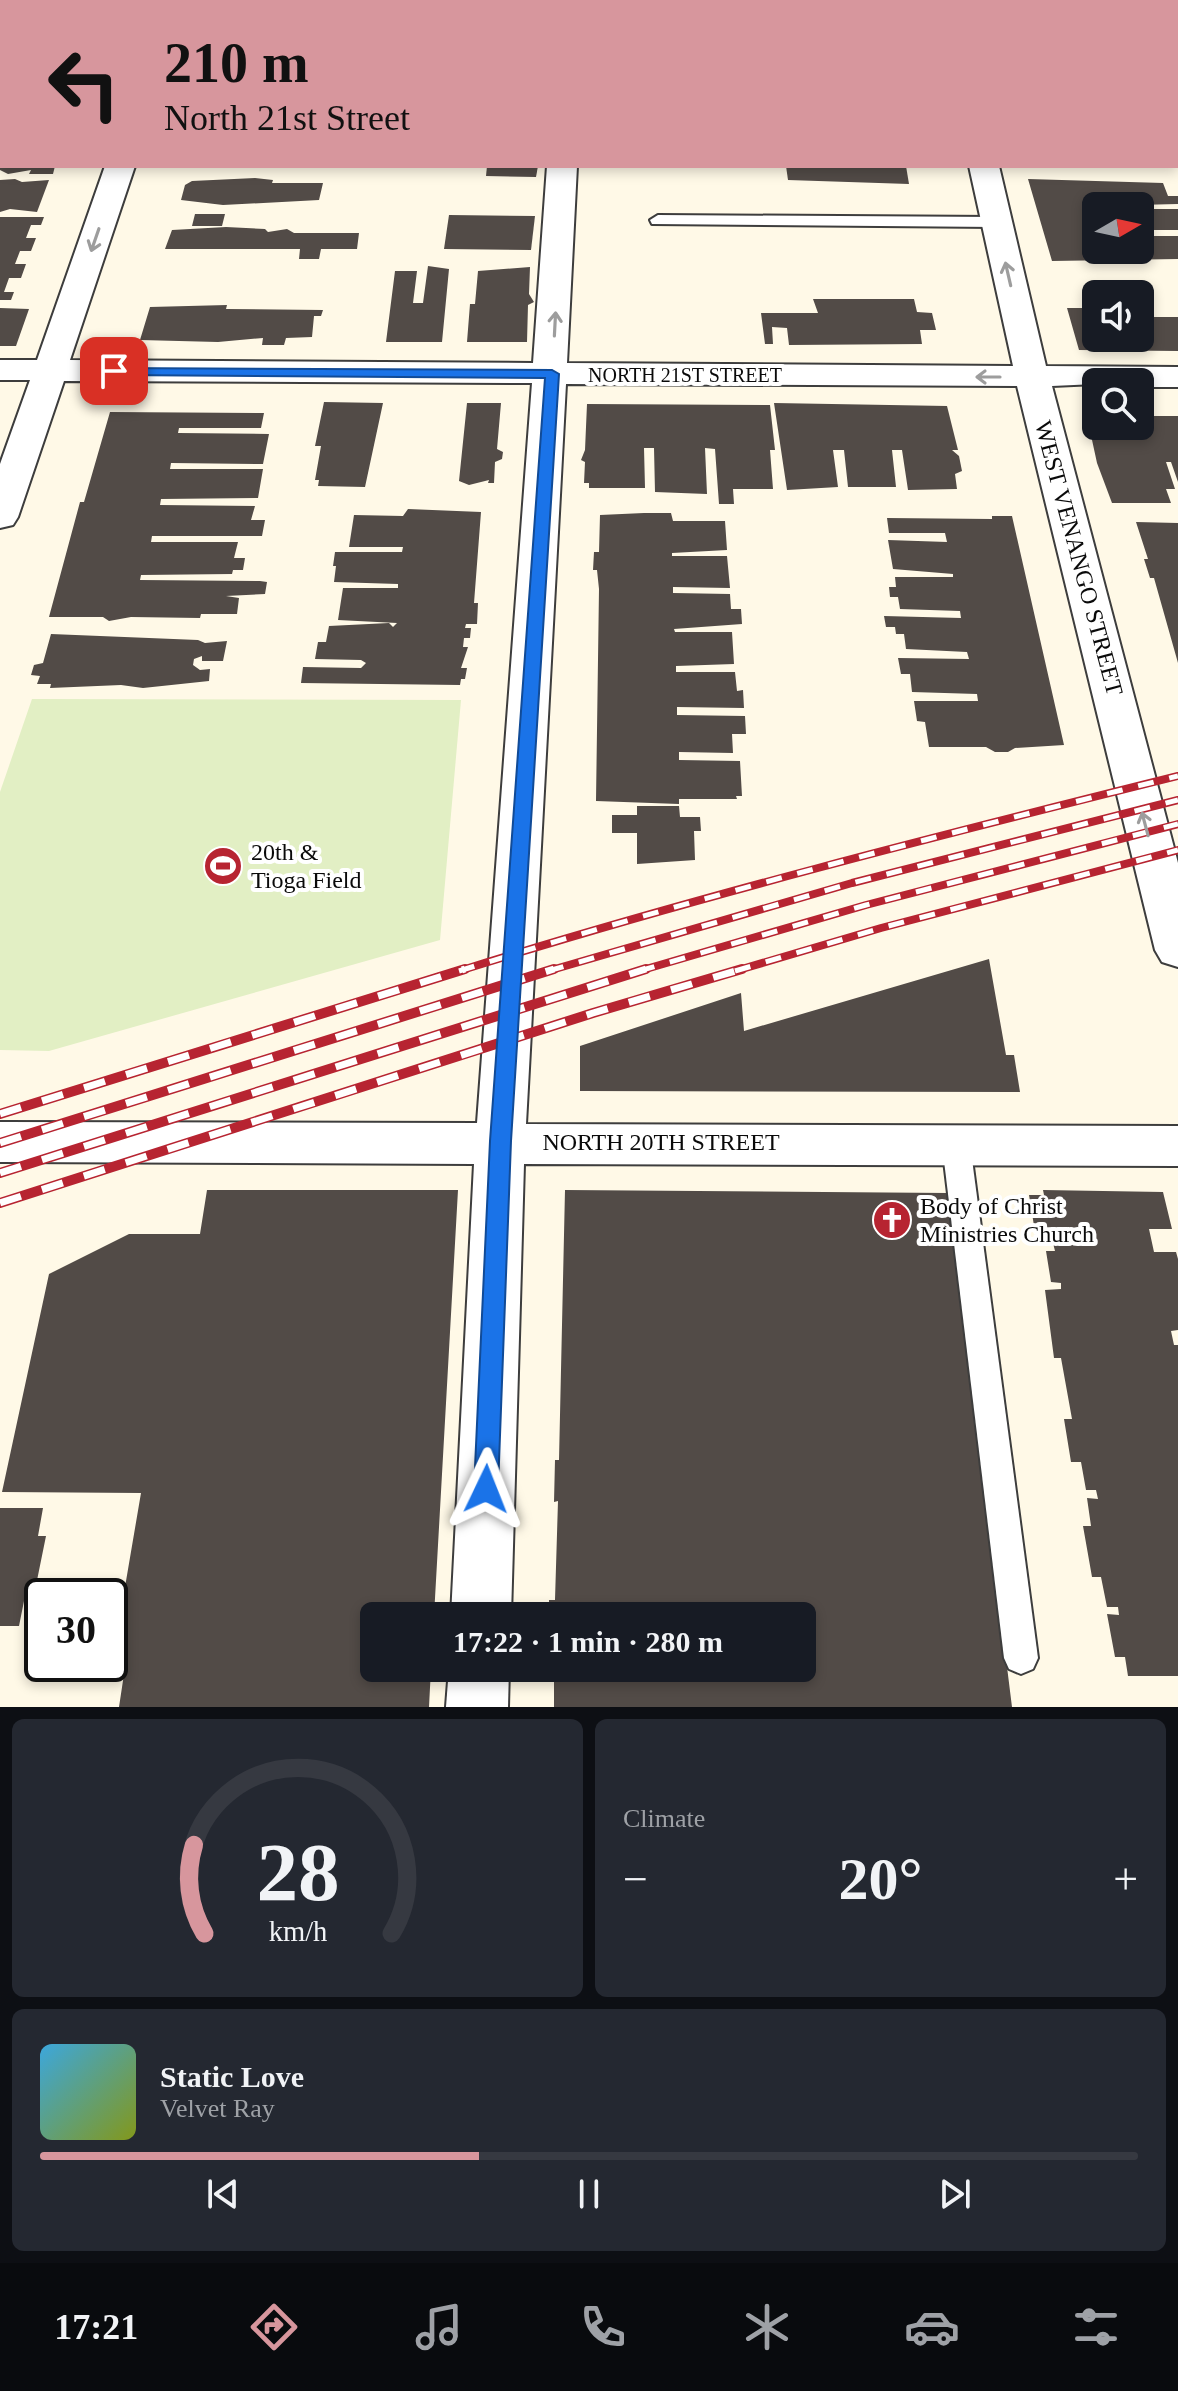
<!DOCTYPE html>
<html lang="en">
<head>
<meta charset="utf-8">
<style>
	:root { --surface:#171b24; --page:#242831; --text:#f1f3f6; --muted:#9ea1a6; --line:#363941; --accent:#d7969d }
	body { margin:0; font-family:"Times New Roman",serif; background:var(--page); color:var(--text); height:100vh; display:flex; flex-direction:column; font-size:30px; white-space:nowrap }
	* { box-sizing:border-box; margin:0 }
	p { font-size:26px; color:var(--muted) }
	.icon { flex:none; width:44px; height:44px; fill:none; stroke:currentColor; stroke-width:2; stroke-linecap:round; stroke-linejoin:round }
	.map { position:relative; height:1707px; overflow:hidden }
	.details { display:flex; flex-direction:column; gap:12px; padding:12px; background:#0d0f14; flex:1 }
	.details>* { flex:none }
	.banner { position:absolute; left:0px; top:0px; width:1178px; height:168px; box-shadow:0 4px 12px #0003; background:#d7969d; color:#111; overflow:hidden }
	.needle { width:52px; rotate:81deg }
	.fabs { position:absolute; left:1082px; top:192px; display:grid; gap:16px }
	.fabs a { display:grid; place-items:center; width:72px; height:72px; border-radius:12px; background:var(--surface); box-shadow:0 4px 12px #0003; font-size:40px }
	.speed { position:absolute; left:24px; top:1578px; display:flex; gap:16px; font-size:40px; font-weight:700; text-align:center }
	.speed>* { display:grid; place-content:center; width:104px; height:104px; border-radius:50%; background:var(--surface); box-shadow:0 4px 12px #0003; line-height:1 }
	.speed .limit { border:4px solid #111; border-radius:12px; background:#fff; color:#111 }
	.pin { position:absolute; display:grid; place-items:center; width:68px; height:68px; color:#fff; margin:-34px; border-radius:16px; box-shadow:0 4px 12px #0006 }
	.me { position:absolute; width:88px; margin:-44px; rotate:2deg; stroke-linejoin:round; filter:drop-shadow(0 0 6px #0008) }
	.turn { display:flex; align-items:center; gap:28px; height:168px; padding:0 32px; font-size:36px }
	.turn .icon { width:104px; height:104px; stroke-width:2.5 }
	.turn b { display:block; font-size:56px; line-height:68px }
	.big { font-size:60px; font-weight:700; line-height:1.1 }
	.details .tile { flex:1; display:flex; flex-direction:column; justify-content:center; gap:12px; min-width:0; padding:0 28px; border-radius:12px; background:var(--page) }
	.details .dial { align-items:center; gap:0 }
	.dial svg { height:208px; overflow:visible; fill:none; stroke:var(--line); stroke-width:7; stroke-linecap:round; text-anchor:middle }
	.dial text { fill:var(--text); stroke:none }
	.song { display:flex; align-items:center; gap:24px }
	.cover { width:96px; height:96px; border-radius:12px; background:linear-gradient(135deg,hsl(200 70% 55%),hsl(70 70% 35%)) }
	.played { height:8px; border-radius:4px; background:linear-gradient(90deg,var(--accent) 40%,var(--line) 40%) }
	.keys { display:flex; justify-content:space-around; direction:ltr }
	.heat { display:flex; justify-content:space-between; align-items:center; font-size:44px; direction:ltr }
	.details .tiles { flex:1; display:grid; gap:12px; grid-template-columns:1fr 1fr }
	.tile:last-child { grid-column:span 2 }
	.trip { position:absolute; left:360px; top:1602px; width:456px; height:80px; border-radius:12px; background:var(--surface); box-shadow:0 4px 12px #0003; font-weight:700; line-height:80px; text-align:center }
	.dock { display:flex; height:128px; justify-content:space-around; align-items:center; background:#090b0e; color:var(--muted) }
	.dock .icon { width:56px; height:56px }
	.dock .active { color:var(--accent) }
	.dock b { font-size:36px; color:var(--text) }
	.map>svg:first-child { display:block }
</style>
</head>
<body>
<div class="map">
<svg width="1178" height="1707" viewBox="0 0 1178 1707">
	<rect width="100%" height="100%" fill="#fff9e7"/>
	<path fill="#e2efc4" d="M32,699L461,700L440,940L49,1051L0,1050V792Z"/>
	<g fill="#524b47">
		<path d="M0,166H55L53,174H29L31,170L8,174L0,170Z"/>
		<path d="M487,166H538L536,177L486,176Z"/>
		<path d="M786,166H906L909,184L788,180Z"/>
		<path d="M255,178L273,180L272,183H323L319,200L223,205L181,200L185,185L192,181Z"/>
		<path d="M15,179L22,182L49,180L37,212L10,209L0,212V180Z"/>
		<path d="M1028,179L1163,183L1168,196H1178V204L1096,206V250H1140V236H1178V259L1052,261Z"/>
		<rect x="1140" y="209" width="38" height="21"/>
		<path d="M195,214H225L222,226H192Z"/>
		<path d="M449,215L535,216L531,250L444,249Z"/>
		<path d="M0,217H44L41,225H31L26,238H36L31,251H20L15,264H26L21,278H9L4,292H14L11,300H0Z"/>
		<path d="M226,227L265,229L268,232L287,229L294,233H359L357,249H321L319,259H299L300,249H165L172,230Z"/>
		<path d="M428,266L449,269L442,342H386L395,271H417L413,303H423Z"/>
		<path d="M530,267L529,294L534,302L528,305L527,342H467L470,304H475L478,271Z"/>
		<path d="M813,299H914L917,312L932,313L936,330H920L922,344L789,345L787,328L772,327L773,344H765L761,313H818Z"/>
		<path d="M227,305L226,309L323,310L321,316H314L312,337L286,338L284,345H262L263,338L218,342L140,340L150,307Z"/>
		<path d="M0,308L29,309L16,346H0Z"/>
		<path d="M1067,308H1096V338H1140V317H1178V351L1079,350Z"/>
		<path d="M324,402L383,403L365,487L318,486L319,480H315L321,446H315Z"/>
		<path d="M467,403H501L497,449L503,452L502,459L495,462L494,483H488L489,480L469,485L459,481Z"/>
		<path d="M774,403L947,406L958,450H952L959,456L962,471L955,474L957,489L908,490L902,450H892L896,487H848L844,450H833L838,487L787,490Z"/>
		<path d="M587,404L770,405L775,450H770L773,489H733L734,504H719L715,449L705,448L707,494L655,492L654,448H644L645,488H589V483H584L585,462L581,460L585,450Z"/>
		<path d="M110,412L264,413L261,428H179L178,433L269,434L263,464L171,463L170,469H263L258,498L161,499L160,505L255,506L251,520H265L262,536H152L151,542H238L234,558H245L243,570H233L232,574L141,575L140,580L260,581L267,582L265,594L226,596L239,598L237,614H201L200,618L131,617L109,621L103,617H49L80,502H84Z"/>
		<path d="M1092,416H1096V426H1140V421H1154L1153,416H1178V482L1171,462H1166L1175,489H1166L1171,503H1112L1097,463L1089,426L1095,427Z"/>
		<path d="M408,509L481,512L474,603H478L477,624H466L465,628H471L470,638H464L463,647H468L461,668H467L465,679H461L460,685L301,683L303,667L361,668L366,663L361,660L315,659L318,642H326L329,626L389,623L393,627L397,623L338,620L343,588H398V584L334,582L336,566H333L335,552H402L403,547H349L354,515L403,516Z"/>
		<path d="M644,513H671L673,521H725L727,550L672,553V556H727L730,588L673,587V593L730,594L731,609H741L742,624L674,629L675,632H732L734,664L676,666V672H735L737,691L743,690L744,708L677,707V715L745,716L746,734H732L733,753L679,752V760L740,761L742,796H736L737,799H679V804L596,801L599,589L597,570H593L594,552H599L600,515Z"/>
		<path d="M992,516H1012L1064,745L1015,748L1008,752H995L986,747H929L925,722L917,721L914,701H978L977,694L912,692L910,674H901L898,658L969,659L967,652L906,649L904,634H896L895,627H886L884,616L961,618L960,611L900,609L898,597H890L889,587H896L895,577H953V574L893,569L888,540L947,542L945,533H889L887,518L992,519Z"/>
		<path d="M1136,522L1178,523V663L1154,578H1150L1144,559H1148Z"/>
		<path d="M51,634L198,640L205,643L227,641L223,661H202V656L194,659L193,665L200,670L210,669L209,681L143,688L121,685L50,688L51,684H37L40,676L31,675L34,665L43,663Z"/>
		<path d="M637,806H679L680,817H700L701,831H694L695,860L637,864V833H612V815H637Z"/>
		<path d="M989,959L1006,1055H1014L1020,1092L580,1091V1046L741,993L744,1031Z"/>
		<path d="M207,1190H458L434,1616H374V1668H431L429,1707H119L124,1674L110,1675L141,1493L2,1492L49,1274L129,1234H200Z"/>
		<path d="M565,1190L948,1193L1012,1707H554V1668H802V1616H555V1612H549V1600H555L558,1501L554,1502L555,1460H559Z"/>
		<path d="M1043,1190L1163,1192L1172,1229H1149L1154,1252H1176L1178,1259V1330L1171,1331L1174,1345H1178V1676H1128L1125,1657H1115L1107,1614L1119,1615L1118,1607H1107L1101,1577H1092L1083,1526H1091L1087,1498L1098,1499L1096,1490H1086L1081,1462H1071L1064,1419H1072L1061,1358H1054L1045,1290L1061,1289V1283L1051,1282L1046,1251H1055L1052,1239L1036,1238L1029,1195H1044Z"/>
		<path d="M0,1508H43L38,1536H46L33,1600L24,1601L19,1626H0Z"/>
	</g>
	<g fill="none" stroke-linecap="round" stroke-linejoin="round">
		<g stroke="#3d3d3d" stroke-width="4">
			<g id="lane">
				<path d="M658,215L996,217L1004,222L996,227L652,224L650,220Z"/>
				<path d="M956,1133L966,1136L970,1144L1038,1658L1033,1669L1021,1674L1009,1669L1004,1658L942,1144L946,1136Z"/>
			</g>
		</g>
		<g stroke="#3d3d3d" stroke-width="4">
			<g id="street">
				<rect x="932" y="0" width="26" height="2"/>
				<rect x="0" y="13" width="2" height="16"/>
				<rect x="1176" y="16" width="2" height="16"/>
				<path d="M105,166H135L70,360L533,363L547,166H577L567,363L1013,366L969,166H999L1046,366L1178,367V387H1140V382L1052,386L1178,863V967L1162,962L1155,950L1017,386L566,384L526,1124L1178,1126V1166L524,1164L511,1616H451L474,1164L0,1162V1122L477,1123L532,383L64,381L18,517L13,525L0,528V464L30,380H0V360H37Z"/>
				<path d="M449,1668H509L508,1707H446Z"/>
			</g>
		</g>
		<use href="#lane" fill="#fff" fill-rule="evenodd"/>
		<use href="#street" fill="#fff" fill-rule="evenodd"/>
		<g stroke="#b72431" stroke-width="8">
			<g id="rail-far1">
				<path d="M459,971C696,897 937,836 1178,776"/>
				<path d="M548,971L852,883L1178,800"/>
				<path d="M639,971L866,905L1178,824"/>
				<path d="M735,971L881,928L1178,850"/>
			</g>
		</g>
		<g stroke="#b72431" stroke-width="10">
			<g id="rail">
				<path d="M0,1114L465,969"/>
				<path d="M0,1143L554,969"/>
				<path d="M0,1173L646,969"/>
				<path d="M0,1203L593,1013L742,969"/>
			</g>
		</g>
		<use href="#rail-far1" stroke="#fff" stroke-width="5" stroke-dasharray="16" stroke-linecap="butt"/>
		<use href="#rail" stroke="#fff" stroke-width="7" stroke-dasharray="22" stroke-linecap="butt"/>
	</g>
	<defs><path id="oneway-shaft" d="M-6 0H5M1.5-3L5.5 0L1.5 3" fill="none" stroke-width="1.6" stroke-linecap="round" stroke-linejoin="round" transform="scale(2)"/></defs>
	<g stroke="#9d9d9d">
		<use href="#oneway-shaft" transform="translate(95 240) rotate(109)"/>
		<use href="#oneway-shaft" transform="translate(1008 274) rotate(-103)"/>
		<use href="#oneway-shaft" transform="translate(555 324) rotate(-87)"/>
		<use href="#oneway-shaft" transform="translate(988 377) rotate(-180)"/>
		<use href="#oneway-shaft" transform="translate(1145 824) rotate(-105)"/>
	</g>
	<path fill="#1a73e8" stroke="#114b97" stroke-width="2" d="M109,368L552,370L559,374L511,1141L498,1489L494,1497L486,1500L478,1497L474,1489L490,1141L545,378L114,375L109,374Z"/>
	<defs>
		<g id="stadium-disc" transform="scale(2)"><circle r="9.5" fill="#b72431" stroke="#fff"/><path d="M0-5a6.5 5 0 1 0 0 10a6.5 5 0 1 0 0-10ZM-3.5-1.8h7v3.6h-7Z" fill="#fff"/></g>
		<g id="church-disc" transform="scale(2)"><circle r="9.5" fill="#b72431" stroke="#fff"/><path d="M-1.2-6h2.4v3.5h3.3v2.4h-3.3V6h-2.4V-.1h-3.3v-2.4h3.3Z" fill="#fff"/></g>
	</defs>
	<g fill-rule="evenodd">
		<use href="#stadium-disc" x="223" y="866"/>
		<use href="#church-disc" x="892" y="1220"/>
	</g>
	<g text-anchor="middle" stroke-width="8" stroke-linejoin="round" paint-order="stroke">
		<g font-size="20" fill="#0a0a0a" stroke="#fff">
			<text x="685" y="382">NORTH 21ST STREET</text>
		</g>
		<g font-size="24" fill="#0a0a0a" stroke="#fff">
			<text transform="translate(1079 558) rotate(75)" y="8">WEST VENANGO STREET</text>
			<text x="661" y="1150">NORTH 20TH STREET</text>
		</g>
		<g font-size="24" fill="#0a0a0a" stroke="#fff" text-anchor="start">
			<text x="251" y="860">20th &amp;<tspan x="251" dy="28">Tioga Field</tspan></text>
			<text x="920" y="1214">Body of Christ<tspan x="920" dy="28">Ministries Church</tspan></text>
		</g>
	</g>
</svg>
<div class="fabs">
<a><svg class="needle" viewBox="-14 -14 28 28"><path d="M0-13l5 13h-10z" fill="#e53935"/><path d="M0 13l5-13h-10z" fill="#9ea1a6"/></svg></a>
<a><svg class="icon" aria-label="sound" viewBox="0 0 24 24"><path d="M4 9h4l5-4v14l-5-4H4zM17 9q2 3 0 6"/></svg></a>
<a><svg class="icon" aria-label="search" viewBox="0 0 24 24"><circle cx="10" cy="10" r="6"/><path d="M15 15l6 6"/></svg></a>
</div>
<div class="speed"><div class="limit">30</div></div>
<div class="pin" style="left:114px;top:371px;background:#d93025"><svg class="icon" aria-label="arrive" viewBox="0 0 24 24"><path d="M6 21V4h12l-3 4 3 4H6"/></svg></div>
<svg class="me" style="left:486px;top:1489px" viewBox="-20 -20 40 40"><path d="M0-17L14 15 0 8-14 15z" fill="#1a73e8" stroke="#fff" stroke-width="4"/></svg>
<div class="trip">17:22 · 1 min · 280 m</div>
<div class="banner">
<div class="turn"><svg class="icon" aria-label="left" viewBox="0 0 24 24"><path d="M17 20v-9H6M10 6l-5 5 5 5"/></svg><div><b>210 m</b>North 21st Street</div></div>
</div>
</div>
<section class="details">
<div class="tiles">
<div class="tile dial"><svg viewBox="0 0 100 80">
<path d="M14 69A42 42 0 1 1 86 69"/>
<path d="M14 69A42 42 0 0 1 10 35" stroke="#d7969d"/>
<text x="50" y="56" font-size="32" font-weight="700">28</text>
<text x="50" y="72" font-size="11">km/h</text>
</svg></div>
<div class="tile"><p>Climate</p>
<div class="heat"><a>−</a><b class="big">20°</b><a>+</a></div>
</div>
<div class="tile">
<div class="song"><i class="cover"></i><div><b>Static Love</b><p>Velvet Ray</p></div></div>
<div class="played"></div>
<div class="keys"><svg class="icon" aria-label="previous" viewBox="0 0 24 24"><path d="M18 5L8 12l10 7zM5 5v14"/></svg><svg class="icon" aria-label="pause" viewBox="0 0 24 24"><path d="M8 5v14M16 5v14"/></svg><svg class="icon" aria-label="next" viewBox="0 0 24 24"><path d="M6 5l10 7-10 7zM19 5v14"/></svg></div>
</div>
</div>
</section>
<nav class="dock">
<b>17:21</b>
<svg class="icon active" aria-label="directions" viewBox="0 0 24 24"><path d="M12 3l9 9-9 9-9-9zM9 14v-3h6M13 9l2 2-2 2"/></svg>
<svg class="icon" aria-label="music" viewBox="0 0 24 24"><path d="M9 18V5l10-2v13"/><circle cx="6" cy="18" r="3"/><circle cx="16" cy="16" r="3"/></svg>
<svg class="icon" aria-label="phone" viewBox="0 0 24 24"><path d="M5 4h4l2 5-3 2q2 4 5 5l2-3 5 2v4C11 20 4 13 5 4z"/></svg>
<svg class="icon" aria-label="climate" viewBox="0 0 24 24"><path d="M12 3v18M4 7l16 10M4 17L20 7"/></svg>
<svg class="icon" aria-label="car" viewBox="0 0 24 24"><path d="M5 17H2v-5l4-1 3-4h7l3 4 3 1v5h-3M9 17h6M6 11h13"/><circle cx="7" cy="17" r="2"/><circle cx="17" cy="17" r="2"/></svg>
<svg class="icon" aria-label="filters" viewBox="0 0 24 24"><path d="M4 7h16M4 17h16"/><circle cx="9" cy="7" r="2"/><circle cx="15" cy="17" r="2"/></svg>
</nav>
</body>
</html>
